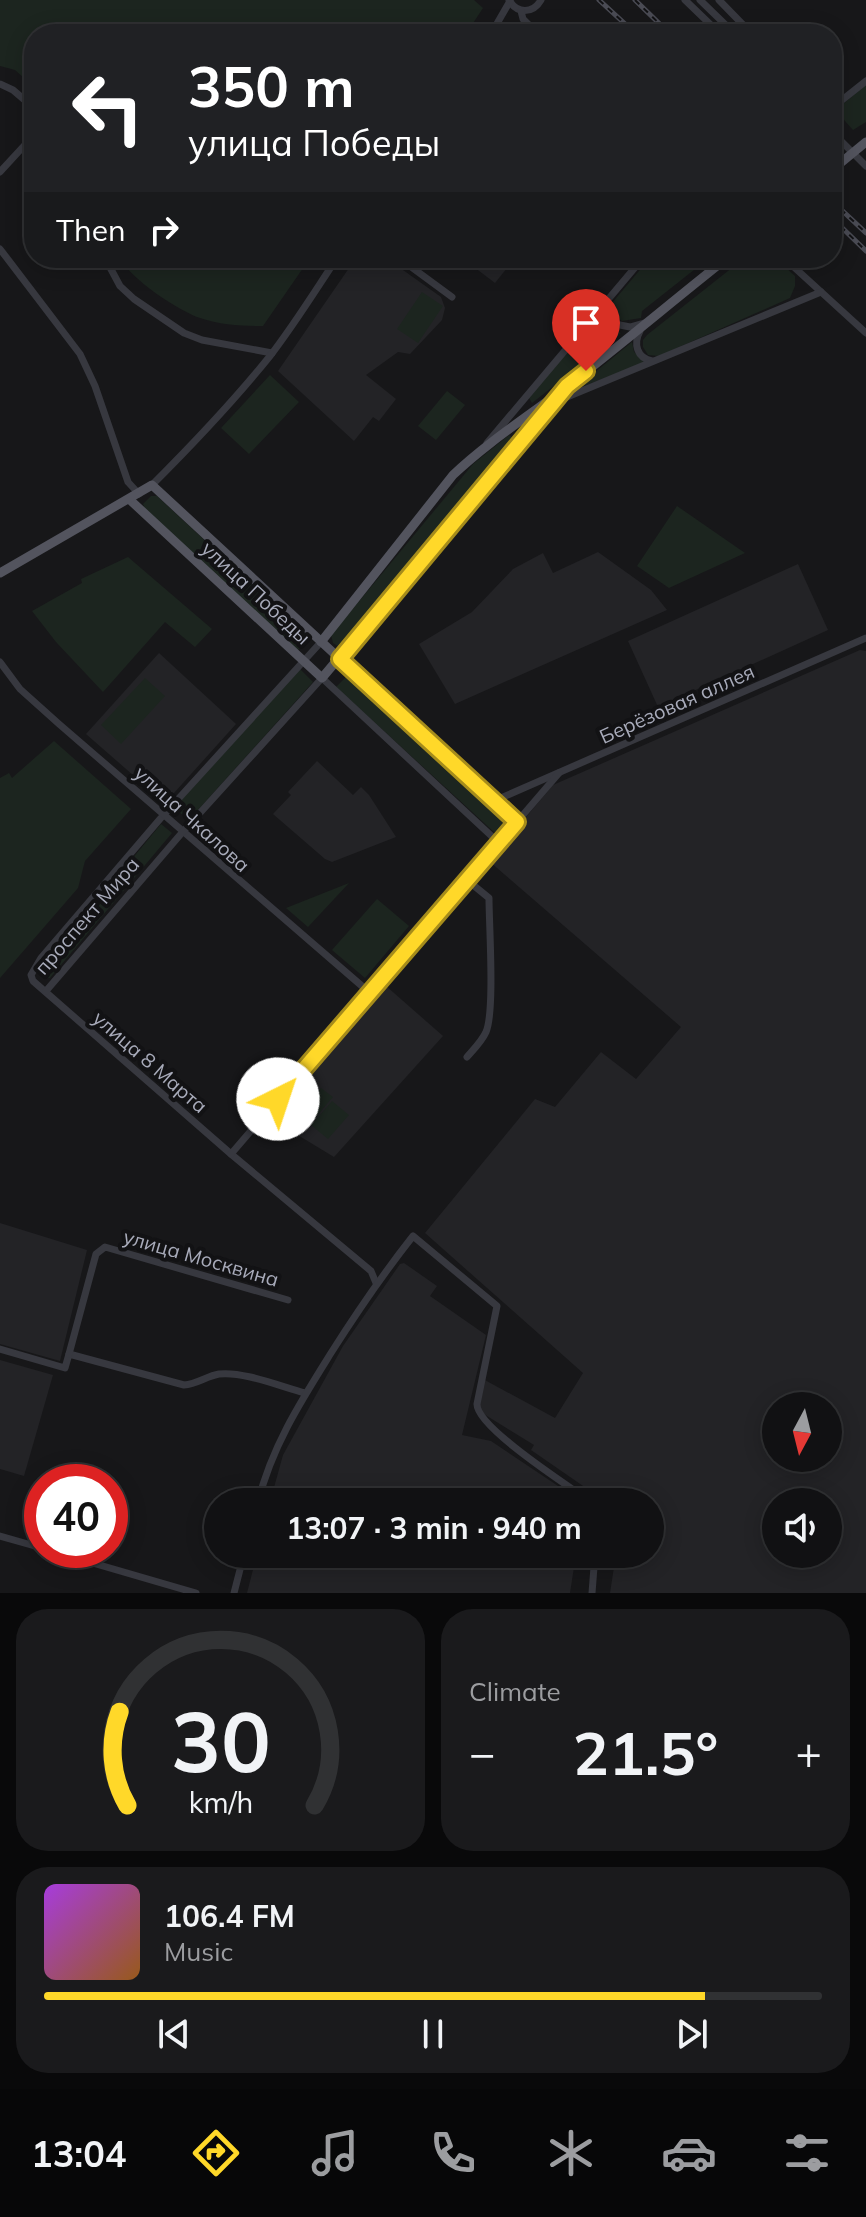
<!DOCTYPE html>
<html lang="en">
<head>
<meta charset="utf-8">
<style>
	:root { --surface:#111113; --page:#1a1a1c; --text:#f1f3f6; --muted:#9c9da0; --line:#303133; --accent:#ffd829 }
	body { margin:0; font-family:Mulish,sans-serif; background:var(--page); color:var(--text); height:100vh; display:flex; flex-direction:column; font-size:30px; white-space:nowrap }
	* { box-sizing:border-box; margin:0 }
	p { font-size:26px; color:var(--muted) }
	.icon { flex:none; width:44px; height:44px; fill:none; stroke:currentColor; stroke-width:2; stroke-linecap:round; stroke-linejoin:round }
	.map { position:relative; height:1593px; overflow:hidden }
	.details { display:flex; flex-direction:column; gap:16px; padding:16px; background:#09090a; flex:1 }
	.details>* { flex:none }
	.banner { position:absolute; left:24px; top:24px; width:818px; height:244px; border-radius:32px; box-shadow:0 4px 20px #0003,0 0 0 2px var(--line); background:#202124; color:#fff; overflow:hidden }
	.needle { width:52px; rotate:187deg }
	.buttons { position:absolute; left:762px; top:1392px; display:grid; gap:16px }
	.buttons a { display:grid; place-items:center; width:80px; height:80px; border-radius:50%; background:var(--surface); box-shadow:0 4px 20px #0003,0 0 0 2px var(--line); font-size:40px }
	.speed { position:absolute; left:24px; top:1464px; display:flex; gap:16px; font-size:40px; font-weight:700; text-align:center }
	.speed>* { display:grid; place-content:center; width:104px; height:104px; border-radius:50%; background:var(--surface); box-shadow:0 4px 20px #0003,0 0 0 2px var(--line); line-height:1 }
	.speed .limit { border:12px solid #d22; background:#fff; color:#111 }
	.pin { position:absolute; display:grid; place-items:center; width:68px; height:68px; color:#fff; margin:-82px -34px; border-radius:50% 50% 50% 0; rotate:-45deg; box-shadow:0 0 8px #0007 }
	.pin .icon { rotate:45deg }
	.me { position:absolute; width:88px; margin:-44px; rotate:41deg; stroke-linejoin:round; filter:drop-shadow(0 0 6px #0008) }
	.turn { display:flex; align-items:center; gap:28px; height:168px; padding:0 32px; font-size:36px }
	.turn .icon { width:104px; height:104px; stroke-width:2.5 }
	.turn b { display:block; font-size:56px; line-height:68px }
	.then { display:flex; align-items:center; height:76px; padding:0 32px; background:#0003; gap:16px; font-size:30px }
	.big { font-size:60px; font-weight:700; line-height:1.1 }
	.details .card { flex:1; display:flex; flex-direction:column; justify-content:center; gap:12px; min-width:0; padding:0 28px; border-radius:32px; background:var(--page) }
	.details .dial { align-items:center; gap:0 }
	.dial svg { height:208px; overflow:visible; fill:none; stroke:var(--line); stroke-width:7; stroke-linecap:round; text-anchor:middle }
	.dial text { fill:var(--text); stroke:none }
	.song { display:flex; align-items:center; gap:24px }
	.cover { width:96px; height:96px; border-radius:12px; background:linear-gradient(135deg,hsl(280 70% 55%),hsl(30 70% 35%)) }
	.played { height:8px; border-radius:4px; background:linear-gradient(90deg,var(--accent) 85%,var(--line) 85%) }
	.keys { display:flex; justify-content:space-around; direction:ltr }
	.heat { display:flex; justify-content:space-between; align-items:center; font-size:44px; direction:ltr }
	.details .tiles { flex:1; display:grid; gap:16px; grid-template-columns:1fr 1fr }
	.card:last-child { grid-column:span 2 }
	.trip { position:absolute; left:204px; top:1488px; width:460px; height:80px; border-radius:40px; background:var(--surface); box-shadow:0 4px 20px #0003,0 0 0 2px var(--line); font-weight:700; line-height:80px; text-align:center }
	.tab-bar { display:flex; height:128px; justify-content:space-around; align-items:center; background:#070708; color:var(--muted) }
	.tab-bar .icon { width:56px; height:56px }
	.tab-bar .current { color:var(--accent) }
	.tab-bar b { font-size:36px; color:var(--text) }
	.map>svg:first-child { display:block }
</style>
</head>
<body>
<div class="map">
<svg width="866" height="1593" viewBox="0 0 866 1593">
	<rect width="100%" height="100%" fill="#171719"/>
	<g fill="#232326" fill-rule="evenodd">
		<path d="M356,258H386L441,297L445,308L442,320L410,354L398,352L366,375L396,399L379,421L373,417L354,441L278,371Z"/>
		<path d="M462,258H515L495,283Z"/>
		<path d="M598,552L651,590L667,610L455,704L419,644L472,612L513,569L543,553L553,573Z"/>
		<path d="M798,564L828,630L658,707L628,641Z"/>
		<path d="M860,650L866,651V1593H610L616,1554H650V1502H611L588,1486L586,1488L531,1450L534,1445L479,1411L483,1379L555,1418L583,1373L425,1233L535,1099L555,1107L601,1052L636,1079L681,1027L489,861L553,785ZM776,1406H828V1458H776ZM776,1502H828V1554H776Z"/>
		<path d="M159,653L236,724L165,803L86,734Z"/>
		<path d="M317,761L353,795L361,787L369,795L396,837L332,862L325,859L273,814L291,795L288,792Z"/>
		<path d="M386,986L443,1036L334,1157L273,1120Z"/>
		<path d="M0,1223L87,1250L60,1361L0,1344Z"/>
		<path d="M404,1263L437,1286L430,1296L486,1335L462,1435L491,1441L582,1502H270L283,1455L343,1346L400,1264Z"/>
		<path d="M0,1360L53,1375L24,1476L0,1469Z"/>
		<path d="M257,1554H576L570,1593H247Z"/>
	</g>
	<g fill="#1c251f">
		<path d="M0,0H474L483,8L466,34H34V87L15,70L0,66Z"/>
		<path d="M866,85V122L853,130L837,112L843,104Z"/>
		<path d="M120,258H310L263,326C242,326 220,325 200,318C179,311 129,278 120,258Z"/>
		<path d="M650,258H709L642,311L641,318L622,321L614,315L612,303Z"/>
		<path d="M753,258H775L795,276V286L790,298L659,356L648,355L643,347V340L647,335L738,263L742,266Z"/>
		<path d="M422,292L443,306L418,343L397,329Z"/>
		<path d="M598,314L607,326L621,333L532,403L529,398Z"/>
		<path d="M632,342L634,352L648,362L573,390Z"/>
		<path d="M270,375L299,402L249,454L221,428Z"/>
		<path d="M447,391L465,405L436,440L418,426Z"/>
		<path d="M509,435L514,439L346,643L339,647L333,643L331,635L473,464Z"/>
		<path d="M151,496H157L310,638L297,651L145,509L143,504Z"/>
		<path d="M677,506L745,553L669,588L637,566Z"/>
		<path d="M128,557L212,629L195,647L165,622L103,692L56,642L32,611L82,583L81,579Z"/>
		<path d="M300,669L313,682L189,820L174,808Z"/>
		<path d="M348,675L506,820V824L499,831L494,832L336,687Z"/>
		<path d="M145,678L165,696L121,744L101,725Z"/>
		<path d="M54,741L131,809L85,861L78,888L0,978V778L9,773L12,778Z"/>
		<path d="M161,824L172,833L50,978C42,978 39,976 38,968L53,949L62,956L70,946L64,941Z"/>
		<path d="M349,883L308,927L286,908Z"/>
		<path d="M377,899L409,926L365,978L332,950Z"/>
		<path d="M321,1088L333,1097L311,1123L300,1113Z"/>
		<path d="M332,1101L349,1115L328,1139L311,1125Z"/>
	</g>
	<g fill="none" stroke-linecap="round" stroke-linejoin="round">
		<g stroke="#37383f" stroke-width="7">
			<path d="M509,0C517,14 533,14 541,0"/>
			<path d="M685,0L712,26L726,34"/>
			<path d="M700,0L735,34"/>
			<path d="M719,0L752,34"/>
			<path d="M521,11L523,19L538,34"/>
			<path d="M491,34L510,1"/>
			<path d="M0,84L13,90L34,108"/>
			<path d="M832,108L866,81"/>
			<path d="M832,132L866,166"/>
			<path d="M0,172L34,135"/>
			<path d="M0,249L80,354L95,386L128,482L139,494"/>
			<path d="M105,258L120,286L134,299L184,333L202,340L272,353"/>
			<path d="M399,258L452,297"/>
			<path d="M784,258L866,333"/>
			<path d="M608,302V316L615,324L630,327L644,323"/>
			<path d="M640,331C633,344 637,358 652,361"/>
			<path d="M555,402L821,292"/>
			<path d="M487,443L643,258"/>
			<path d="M152,485C193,444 233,402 270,356C294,325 315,291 337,258"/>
			<path d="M321,642L160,819L41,958L31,975L33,981L231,1154L371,1271L376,1283"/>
			<path d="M340,659L517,822"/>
			<path d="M0,662L20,689L59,724L370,993"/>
			<path d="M494,801L866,638"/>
			<path d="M46,991L180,835L322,678L499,843"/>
			<path d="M467,1057C474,1049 482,1041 486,1032C495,1011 489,925 489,898L467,880"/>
			<path d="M231,1154L559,773"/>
			<path d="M0,1349L65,1368L69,1354L184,1385C197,1384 207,1376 219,1374C243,1371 282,1387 305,1393"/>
			<path d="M69,1354L96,1254L105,1247L288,1300"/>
			<path d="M258,1502C272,1446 301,1401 331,1353C357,1312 383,1274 413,1236L497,1306L477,1404C476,1427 570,1487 591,1502"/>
			<path d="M0,1536L42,1548"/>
			<path d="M48,1550L196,1593"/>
			<path d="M234,1593L244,1554"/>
			<path d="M592,1593L595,1554"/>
		</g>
		<g stroke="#53545e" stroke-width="9">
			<path d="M129,499L322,678L567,386"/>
			<path d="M0,573L152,485L340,659"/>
			<path d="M321,642L453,475C489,441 530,415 569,385C623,343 674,300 727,258"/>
		</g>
		<g stroke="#4a4b54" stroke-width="5">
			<g id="rail">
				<path d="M599,0L636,34"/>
				<path d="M635,0L670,34"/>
				<path d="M832,201L866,233"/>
				<path d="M832,218L866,251"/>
			</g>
		</g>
		<use href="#rail" stroke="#121214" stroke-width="2" stroke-dasharray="6" stroke-linecap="butt"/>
		<path stroke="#53545e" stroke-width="9" d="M832,170L866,142"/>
	</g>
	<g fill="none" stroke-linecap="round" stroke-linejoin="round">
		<g stroke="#a68c1b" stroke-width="20">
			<path id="route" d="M278,1099L517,822L340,659L553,403L567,386L586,371"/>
		</g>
		<use href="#route" stroke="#ffd829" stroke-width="14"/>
	</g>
	<g text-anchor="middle" stroke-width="8" stroke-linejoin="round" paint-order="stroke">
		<g font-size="20" fill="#a8abba" stroke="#121214">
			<text transform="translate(256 593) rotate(43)" y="7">улица Победы</text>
			<text transform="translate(677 704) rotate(-24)" y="7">Берёзовая аллея</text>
			<text transform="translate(192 819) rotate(42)" y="7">улица Чкалова</text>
			<text transform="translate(87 916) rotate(-49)" y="7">проспект Мира</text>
			<text transform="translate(150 1062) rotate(41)" y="7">улица 8 Марта</text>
			<text transform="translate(201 1258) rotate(16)" y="7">улица Москвина</text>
		</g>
	</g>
</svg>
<div class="buttons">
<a><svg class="needle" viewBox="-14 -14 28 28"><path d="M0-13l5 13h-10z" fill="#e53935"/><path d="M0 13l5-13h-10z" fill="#9c9da0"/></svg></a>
<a><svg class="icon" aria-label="sound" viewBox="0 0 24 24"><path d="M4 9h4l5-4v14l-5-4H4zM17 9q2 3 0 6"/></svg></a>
</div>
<div class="speed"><div class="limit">40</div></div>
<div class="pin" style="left:586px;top:371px;background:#d93025"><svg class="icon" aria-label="arrive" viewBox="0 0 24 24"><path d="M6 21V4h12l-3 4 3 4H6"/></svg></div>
<svg class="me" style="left:278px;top:1099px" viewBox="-20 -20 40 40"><circle r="19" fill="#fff"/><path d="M0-13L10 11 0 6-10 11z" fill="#ffd829"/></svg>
<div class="trip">13:07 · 3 min · 940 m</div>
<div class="banner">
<div class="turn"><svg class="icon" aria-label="left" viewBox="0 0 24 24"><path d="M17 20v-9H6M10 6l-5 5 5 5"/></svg><div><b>350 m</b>улица Победы</div></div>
<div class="then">Then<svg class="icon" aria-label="right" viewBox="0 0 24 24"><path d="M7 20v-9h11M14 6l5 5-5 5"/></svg></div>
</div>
</div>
<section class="details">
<div class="tiles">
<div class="card dial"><svg viewBox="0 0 100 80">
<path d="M14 69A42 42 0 1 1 86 69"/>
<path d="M14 69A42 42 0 0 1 11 33" stroke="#ffd829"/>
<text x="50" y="56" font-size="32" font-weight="700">30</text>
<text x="50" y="72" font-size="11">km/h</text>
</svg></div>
<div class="card"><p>Climate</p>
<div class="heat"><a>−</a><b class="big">21.5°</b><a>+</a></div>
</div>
<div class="card">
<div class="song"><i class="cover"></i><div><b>106.4 FM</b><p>Music</p></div></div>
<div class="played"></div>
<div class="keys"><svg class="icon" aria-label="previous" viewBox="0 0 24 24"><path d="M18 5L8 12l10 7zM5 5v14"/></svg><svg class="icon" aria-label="pause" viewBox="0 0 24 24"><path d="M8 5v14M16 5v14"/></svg><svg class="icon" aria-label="next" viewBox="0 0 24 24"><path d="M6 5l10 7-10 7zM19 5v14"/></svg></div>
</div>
</div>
</section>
<nav class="tab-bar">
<b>13:04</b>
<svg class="icon current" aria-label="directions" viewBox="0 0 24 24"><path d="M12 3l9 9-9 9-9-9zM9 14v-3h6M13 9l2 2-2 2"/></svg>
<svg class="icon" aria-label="music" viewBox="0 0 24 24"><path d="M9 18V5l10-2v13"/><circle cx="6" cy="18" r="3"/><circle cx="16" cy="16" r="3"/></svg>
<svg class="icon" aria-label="phone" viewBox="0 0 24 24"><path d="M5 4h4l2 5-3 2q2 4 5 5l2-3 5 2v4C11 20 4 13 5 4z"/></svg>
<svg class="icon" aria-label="climate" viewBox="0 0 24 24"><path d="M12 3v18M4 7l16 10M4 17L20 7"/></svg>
<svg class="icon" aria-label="car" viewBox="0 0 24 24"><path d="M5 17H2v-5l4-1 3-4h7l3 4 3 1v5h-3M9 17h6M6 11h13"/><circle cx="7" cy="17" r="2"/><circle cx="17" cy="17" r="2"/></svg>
<svg class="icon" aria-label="filters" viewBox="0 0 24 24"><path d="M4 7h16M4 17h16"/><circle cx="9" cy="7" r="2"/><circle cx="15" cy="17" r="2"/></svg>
</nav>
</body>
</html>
